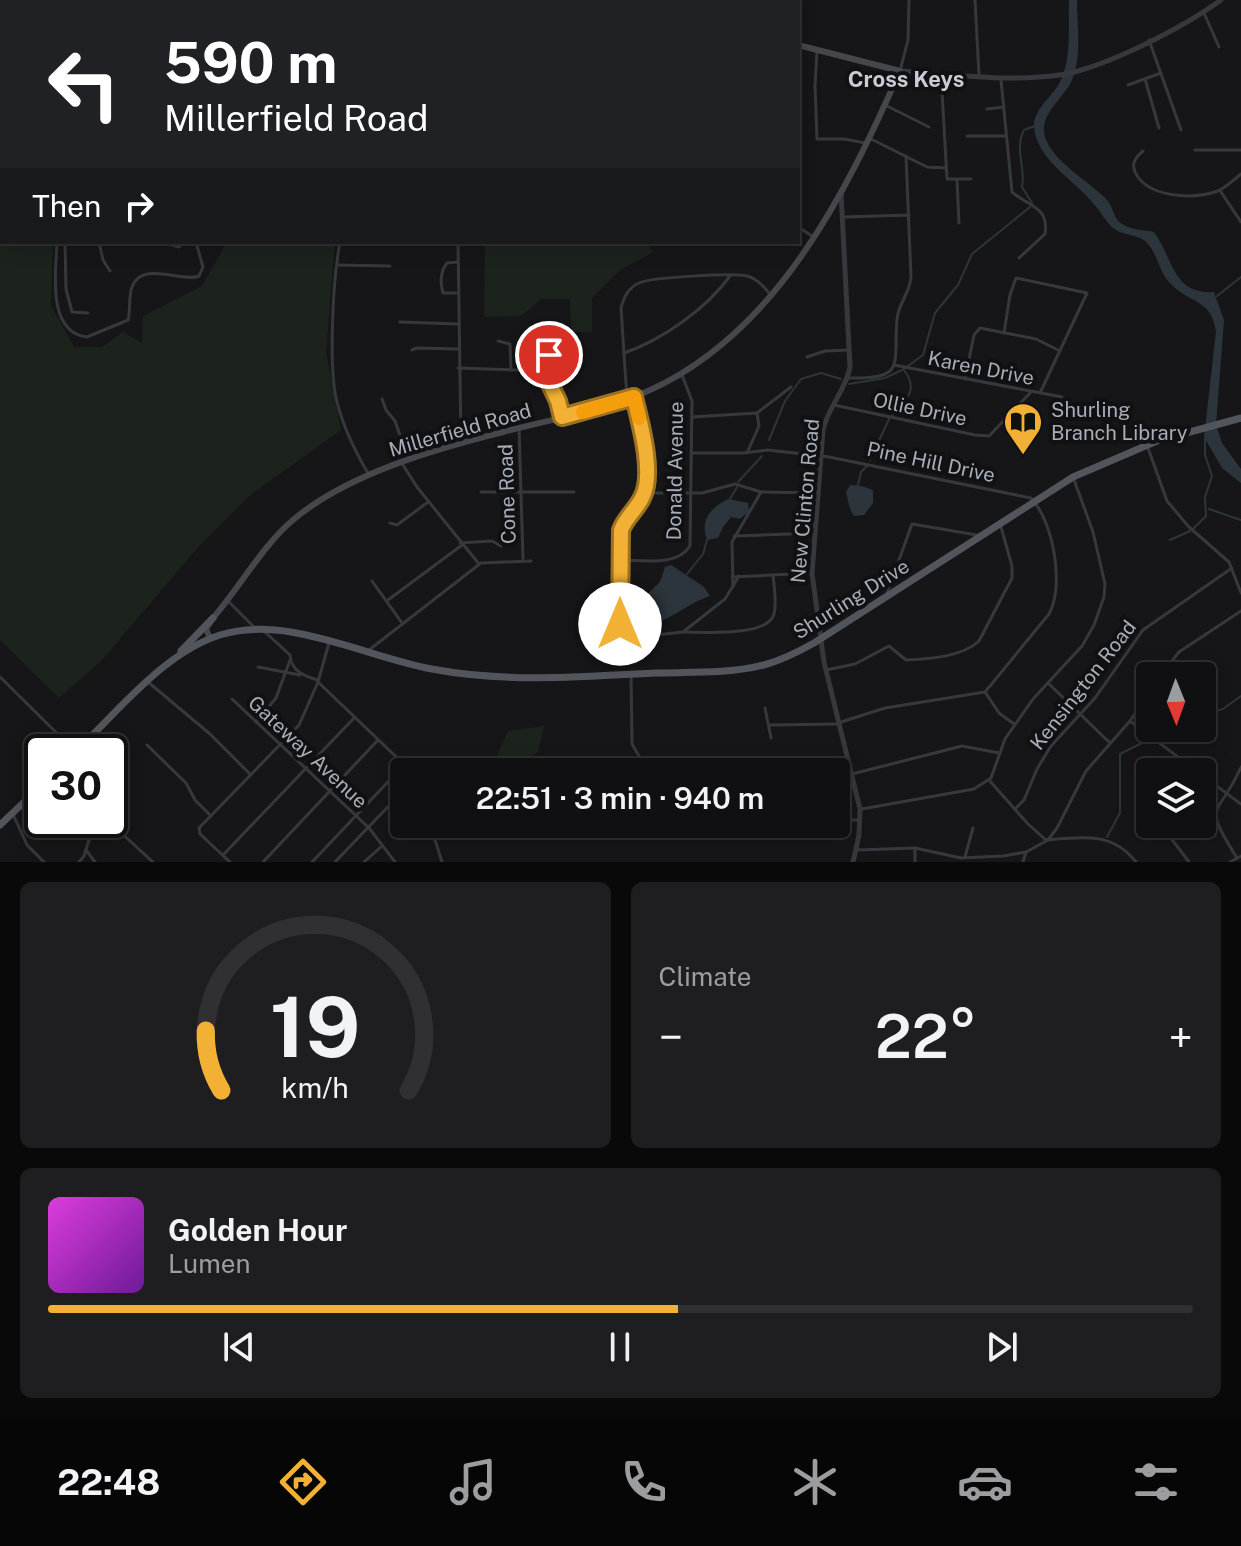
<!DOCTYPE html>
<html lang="en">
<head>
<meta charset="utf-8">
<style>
	:root { --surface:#101012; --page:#1e1e20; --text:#f1f3f6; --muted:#9c9d9f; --line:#303032; --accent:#f2b134 }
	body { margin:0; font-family:"Public Sans",sans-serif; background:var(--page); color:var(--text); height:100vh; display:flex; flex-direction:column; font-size:30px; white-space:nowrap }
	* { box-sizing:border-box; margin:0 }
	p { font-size:26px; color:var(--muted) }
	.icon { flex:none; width:44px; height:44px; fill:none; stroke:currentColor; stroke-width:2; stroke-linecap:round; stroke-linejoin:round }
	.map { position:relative; height:862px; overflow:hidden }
	.drawer { display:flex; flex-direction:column; gap:20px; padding:20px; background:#09090a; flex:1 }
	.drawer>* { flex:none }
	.hud { position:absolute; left:0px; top:0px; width:800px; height:244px; box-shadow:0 4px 20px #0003,0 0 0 2px var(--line); background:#202124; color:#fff; overflow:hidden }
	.needle { width:52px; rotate:179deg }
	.controls { position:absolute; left:1136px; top:662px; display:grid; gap:16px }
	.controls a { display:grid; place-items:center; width:80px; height:80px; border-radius:8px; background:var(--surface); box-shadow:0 4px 20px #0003,0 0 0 2px var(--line); font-size:40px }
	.speed { position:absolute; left:24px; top:734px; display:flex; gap:16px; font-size:40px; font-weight:700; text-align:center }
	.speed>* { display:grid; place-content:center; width:104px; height:104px; border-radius:50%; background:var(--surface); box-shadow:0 4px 20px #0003,0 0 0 2px var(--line); line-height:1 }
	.speed .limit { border:4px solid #111; border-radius:12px; background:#fff; color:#111 }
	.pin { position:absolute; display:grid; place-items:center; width:68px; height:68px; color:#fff; margin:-34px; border:4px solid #fff; border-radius:50%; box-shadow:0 2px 8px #0007 }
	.me { position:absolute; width:88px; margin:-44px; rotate:0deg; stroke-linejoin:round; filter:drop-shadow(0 0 6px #0008) }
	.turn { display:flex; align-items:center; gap:28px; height:168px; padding:0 32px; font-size:36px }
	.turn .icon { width:104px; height:104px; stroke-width:2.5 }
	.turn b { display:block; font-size:56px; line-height:68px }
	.then { display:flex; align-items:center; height:76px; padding:0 32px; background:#0003; gap:16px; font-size:30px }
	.big { font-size:60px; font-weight:600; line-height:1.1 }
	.drawer .card { flex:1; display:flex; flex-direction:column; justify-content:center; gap:12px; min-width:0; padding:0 28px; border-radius:12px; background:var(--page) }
	.drawer .dial { align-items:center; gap:0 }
	.dial svg { height:208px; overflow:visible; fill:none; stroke:var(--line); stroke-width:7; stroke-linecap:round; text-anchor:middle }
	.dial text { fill:var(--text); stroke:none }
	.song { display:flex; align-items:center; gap:24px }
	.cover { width:96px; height:96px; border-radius:12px; background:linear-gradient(135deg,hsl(300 70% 55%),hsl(280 70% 35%)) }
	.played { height:8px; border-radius:4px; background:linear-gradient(90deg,var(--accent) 55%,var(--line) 55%) }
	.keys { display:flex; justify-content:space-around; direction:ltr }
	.heat { display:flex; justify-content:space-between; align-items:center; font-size:44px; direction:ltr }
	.drawer .tiles { flex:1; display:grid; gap:20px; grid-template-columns:1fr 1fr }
	.card:last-child { grid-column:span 2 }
	.trip { position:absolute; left:390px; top:758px; width:460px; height:80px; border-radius:8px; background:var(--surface); box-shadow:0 4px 20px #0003,0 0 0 2px var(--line); font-weight:600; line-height:80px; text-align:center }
	.menu { display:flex; height:128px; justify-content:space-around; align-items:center; background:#060607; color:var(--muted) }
	.menu .icon { width:56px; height:56px }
	.menu .on { color:var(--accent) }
	.menu b { font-size:36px; color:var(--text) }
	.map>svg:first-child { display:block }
</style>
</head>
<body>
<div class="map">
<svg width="1241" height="862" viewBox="0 0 1241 862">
	<rect width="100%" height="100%" fill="#161618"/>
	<g fill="#1c231d">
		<path d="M0,11L2,242H53L51,306L74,347H102L123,332L142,343L143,316L202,286L227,242H335L326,352L341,430L250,495L200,545L102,660L59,698L0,640Z"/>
		<path d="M485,242H644L654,252L620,270L592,298V332H571L570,299H541L521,316L484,317Z"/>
		<path d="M544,726L538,752L511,771H490L508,731Z"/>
	</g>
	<g fill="#2c353c">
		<path d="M1069,0H1077C1077,25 1082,56 1072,80C1065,96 1046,109 1044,127C1042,157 1090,181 1107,200C1114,208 1113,220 1124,225C1132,230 1145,230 1154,232C1173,257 1172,295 1214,292L1224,320L1216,425L1222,443L1241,469V483L1222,468L1204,437L1216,332C1212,300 1192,304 1173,286C1159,274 1159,257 1148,244C1140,233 1121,237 1111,226C1104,219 1099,209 1092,202C1073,179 1036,159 1034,126C1033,111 1052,96 1059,84C1072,61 1068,26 1069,0Z"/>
		<path d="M850,485L862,486L873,490V503L864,515L854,516L850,509L846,492Z"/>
		<path d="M728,499L748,503L749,511L740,519L731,517L723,527L718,538L707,540C700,520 710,508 728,499Z"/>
		<path d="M671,565L704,587L710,596C685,604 658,630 631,630L640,614L642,599L660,582L665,567Z"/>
	</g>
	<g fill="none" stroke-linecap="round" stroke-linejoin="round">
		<g stroke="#2c353c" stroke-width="2">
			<path d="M20,2V0"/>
			<path d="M0,39L2,34"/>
			<path d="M1032,203L1022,187C1026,167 1014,150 1024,130L1035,126"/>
			<path d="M1217,296L1241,277"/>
			<path d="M908,366L923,355L935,313L958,285L972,254L1030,207"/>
			<path d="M849,384L885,378L904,369"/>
			<path d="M892,416C905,401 920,390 904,370"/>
			<path d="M769,440L785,401L801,379L821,373L841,379"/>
			<path d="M870,460L889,419"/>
			<path d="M738,482L762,456"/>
			<path d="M858,485L861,472L867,466"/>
			<path d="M730,499L737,487"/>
			<path d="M1209,509L1241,520"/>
			<path d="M1193,529L1206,516L1205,497L1212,476L1205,455V439"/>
			<path d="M1170,540L1190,531"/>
			<path d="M687,574L703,554L707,540"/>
			<path d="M1202,717L1208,713L1223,709L1241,696"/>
			<path d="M1157,736L1180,728"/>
			<path d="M1107,837L1120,813V754L1150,739"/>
		</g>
		<g stroke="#37383d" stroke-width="3">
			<path d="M51,0L52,2"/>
			<path d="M420,0L421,2"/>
			<path d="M475,0V2"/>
			<path d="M523,0V2"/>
			<path d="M619,0L622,2"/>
			<path d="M975,0L979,75"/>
			<path d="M413,2L415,0"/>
			<path d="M562,2L563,0"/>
			<path d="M601,2L605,0"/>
			<path d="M654,2L657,0"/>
			<path d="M1204,13L1219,47"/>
			<path d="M1149,40L1181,130"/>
			<path d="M817,51L815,86L817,139H844L865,143"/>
			<path d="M900,71L908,40L909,0"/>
			<path d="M941,74L947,179H971"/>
			<path d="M1145,79L1159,128"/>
			<path d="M1001,80L1012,192C1029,207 1049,206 1045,234L1019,258"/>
			<path d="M1128,85L1161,73"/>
			<path d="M885,105L929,127"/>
			<path d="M987,109L1004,107"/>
			<path d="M967,136H1006"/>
			<path d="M869,138L927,167L946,168"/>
			<path d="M1195,150H1241"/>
			<path d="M1143,151C1136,157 1131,163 1135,172C1147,198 1192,199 1215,192C1225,189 1233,180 1241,174"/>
			<path d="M957,180L959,223"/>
			<path d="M1221,192L1241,222"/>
			<path d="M844,217L909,215"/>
			<path d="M798,227L812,236"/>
			<path d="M57,242C56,270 46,332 87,337L128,320C131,310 128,297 132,287C142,260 182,283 199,276L203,267L196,242"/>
			<path d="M65,242L66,289L72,312L88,313"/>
			<path d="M99,242L103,260L110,271"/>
			<path d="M162,242L179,247L183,242"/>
			<path d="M340,242C333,279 328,366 337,402C343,426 356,453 369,475"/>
			<path d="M458,242L461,442"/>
			<path d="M337,265L390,266"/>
			<path d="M456,293H443C440,282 440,272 447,263L458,262"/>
			<path d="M400,322L458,324"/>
			<path d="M1004,333L1010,295L1016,278L1087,293L1040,393"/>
			<path d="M498,341L510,344L511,370"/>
			<path d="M412,350L417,348L458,349"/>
			<path d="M624,353C662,340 706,309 730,276"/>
			<path d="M807,357L825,351L849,350"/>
			<path d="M894,365L1062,397"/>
			<path d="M458,368L549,371"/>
			<path d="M848,378C907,379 893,366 897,319C898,304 910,293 911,277L906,156"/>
			<path d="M965,379L974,335L980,328L1036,339L1060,351"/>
			<path d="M634,397C640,422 655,474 642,498C636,510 625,517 621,530L620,634L627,638L683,632L725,599L739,576"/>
			<path d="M382,399L386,410L395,421L408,459"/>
			<path d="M627,399L621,308C624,297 628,288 639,283C651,277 733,273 747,276C756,278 766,288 771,296"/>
			<path d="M834,405L975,435L989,436L1031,392"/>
			<path d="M757,413L791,387"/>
			<path d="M562,417L558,401L549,382V353L556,347L577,345"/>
			<path d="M692,417L757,413L759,426L747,453"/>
			<path d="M519,427L523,559"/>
			<path d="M1148,448L1167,501L1189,527L1229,562L1241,593"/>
			<path d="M692,453H743L768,450L829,457L1031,498C1053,521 1065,585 1049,614L985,692L885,708L838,723"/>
			<path d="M401,462L417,487L479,564"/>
			<path d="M481,492H574"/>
			<path d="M644,493H702L735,484L761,492L818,493"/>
			<path d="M390,523L397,525L428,502"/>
			<path d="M734,536L815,533"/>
			<path d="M460,543L492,541L501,546"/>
			<path d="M621,560C643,560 677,567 690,546L692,401L682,375"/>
			<path d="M732,577L812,573"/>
			<path d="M372,581L402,623"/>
			<path d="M733,587L732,542L761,492"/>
			<path d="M887,593L912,524L977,535"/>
			<path d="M388,600L462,545"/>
			<path d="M228,601L256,629"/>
			<path d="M265,632L290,655C291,671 304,676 318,680"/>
			<path d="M684,632C704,632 768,637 774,614C777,602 774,586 773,575"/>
			<path d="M369,650L481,563L531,561"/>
			<path d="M258,667L300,675"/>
			<path d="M826,670L855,664L889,646L906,660C929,659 962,657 979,641L1012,578V566L1001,527"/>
			<path d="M631,674L632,744L642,761L643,772"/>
			<path d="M1160,676L1179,652L1241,611"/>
			<path d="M0,677L76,752"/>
			<path d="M148,682L210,734L251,775"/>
			<path d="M318,682L412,772"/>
			<path d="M1048,683L1109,742"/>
			<path d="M985,692L999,713L1014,724"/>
			<path d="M232,699L369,828L395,862"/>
			<path d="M765,708L771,738"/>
			<path d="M1130,721L1198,772"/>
			<path d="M256,722L276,698L290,660"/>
			<path d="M769,725L838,724"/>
			<path d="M147,745L186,783L195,800L211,816"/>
			<path d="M420,772L432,764L451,771L470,762"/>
			<path d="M852,774L962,746L999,753"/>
			<path d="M1202,775L1241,804"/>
			<path d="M989,780L1028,824L1046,840C1081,837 1112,831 1136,862"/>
			<path d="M862,809L974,789L991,778L1005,739L1033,699L1082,646L1094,625L1104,597L1105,584L1093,532L1073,477"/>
			<path d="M1015,809L1024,800L1037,769L1051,746L1095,698L1143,630L1232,568"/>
			<path d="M13,814L27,845L44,862"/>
			<path d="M110,819L121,808"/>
			<path d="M836,820H860"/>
			<path d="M108,821L153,862"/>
			<path d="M430,824L442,862"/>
			<path d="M1165,824L1167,833L1189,862"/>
			<path d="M433,835L468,824"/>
			<path d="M86,850L95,862"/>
			<path d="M857,850L915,848L961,858L1003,856L1026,852L1048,840L1057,828L1086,771L1130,721L1150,691"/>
			<path d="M223,855L355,717"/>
			<path d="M965,857L973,828"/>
			<path d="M1237,858C1201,801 1218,819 1241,767"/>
			<path d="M79,862L84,856L89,840L109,820"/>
			<path d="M230,862L200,834L199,828L299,725L318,682L329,643"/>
			<path d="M263,862L378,740"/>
			<path d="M312,862L404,765"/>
			<path d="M335,862L404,790"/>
			<path d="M364,862L382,846"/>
			<path d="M915,862V848"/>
			<path d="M1023,862L1026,852"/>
			<path d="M1230,862L1241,856"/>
		</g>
		<g stroke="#37383d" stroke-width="5">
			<path d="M900,71C952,75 1009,82 1060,75C1105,68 1184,27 1221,0"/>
			<path d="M841,192L850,367C846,390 828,407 823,430L812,573L824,662L860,809L859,835L853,862"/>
		</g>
		<g stroke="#45474d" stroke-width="6">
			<path d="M693,0L695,2"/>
			<path d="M210,638L206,629L213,618C239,588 264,544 293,520C347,474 435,449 503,432C552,419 602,411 648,391C777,333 846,193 900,71L798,45"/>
		</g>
		<g stroke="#53555c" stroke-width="7">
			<path d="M181,651L213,618"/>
			<path d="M75,752C118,712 163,653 220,635C286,614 366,657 432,669C506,683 581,677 655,673C691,672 729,674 764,665C782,660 798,652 814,643L1073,477L1157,441L1241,418"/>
			<path d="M0,825L42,785"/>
		</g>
	</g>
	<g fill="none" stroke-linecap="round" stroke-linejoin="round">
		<g stroke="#9d7322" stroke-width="20">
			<path id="route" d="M549,355V382L558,401L562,417L634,397C640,422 655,474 642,498C636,510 626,517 621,530L620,624"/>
		</g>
		<use href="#route" stroke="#f2b134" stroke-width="14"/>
		<path stroke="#f59e0b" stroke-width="14" d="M583,412L634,397L639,418"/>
	</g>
	<defs>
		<g id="library-pin" transform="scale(2)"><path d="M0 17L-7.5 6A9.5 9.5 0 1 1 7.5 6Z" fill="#f2b134" stroke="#111113"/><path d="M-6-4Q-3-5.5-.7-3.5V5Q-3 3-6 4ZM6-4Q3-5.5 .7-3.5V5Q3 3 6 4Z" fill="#111"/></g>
	</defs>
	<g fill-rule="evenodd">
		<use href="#library-pin" x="1023" y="422"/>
	</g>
	<g text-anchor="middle" stroke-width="8" stroke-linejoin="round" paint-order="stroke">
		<g font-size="20" fill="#a8adb8" stroke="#111113">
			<text transform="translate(981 368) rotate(11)" y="7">Karen Drive</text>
			<text transform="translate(920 409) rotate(12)" y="7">Ollie Drive</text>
			<text transform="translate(460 430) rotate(-16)" y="7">Millerfield Road</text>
			<text transform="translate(931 462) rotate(12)" y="7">Pine Hill Drive</text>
			<text transform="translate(675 471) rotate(-89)" y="7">Donald Avenue</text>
			<text transform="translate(507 494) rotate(-92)" y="7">Cone Road</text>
			<text transform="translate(805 501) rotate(-85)" y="7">New Clinton Road</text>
			<text transform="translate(851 599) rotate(-32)" y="7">Shurling Drive</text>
			<text transform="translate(1083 685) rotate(-52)" y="7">Kensington Road</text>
			<text transform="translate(308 752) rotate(43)" y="7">Gateway Avenue</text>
		</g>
		<g font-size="20" fill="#a8adb8" stroke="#111113" text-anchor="start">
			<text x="1051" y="417">Shurling<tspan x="1051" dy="23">Branch Library</tspan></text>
		</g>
		<g font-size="22" font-weight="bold" fill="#c9ccd4" stroke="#111113">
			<text x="906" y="87">Cross Keys</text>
		</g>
	</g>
</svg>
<div class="controls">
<a><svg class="needle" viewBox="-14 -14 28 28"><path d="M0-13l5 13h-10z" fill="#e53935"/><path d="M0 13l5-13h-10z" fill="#9c9d9f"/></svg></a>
<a><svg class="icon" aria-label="layers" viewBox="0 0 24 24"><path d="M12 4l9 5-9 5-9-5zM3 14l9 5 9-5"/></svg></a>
</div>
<div class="speed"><div class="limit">30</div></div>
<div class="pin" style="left:549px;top:355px;background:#d93025"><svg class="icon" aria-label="arrive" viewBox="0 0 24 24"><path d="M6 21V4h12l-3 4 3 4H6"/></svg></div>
<svg class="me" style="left:620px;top:624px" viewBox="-20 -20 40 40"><circle r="19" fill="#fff"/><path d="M0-13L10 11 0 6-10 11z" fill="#f2b134"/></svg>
<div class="trip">22:51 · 3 min · 940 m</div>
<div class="hud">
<div class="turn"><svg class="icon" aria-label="left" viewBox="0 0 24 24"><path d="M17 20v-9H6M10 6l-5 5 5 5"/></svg><div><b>590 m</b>Millerfield Road</div></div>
<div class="then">Then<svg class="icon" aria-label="right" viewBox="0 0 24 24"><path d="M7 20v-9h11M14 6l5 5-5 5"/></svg></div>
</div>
</div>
<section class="drawer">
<div class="tiles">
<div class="card dial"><svg viewBox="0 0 100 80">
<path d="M14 69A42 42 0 1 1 86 69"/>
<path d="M14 69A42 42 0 0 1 8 46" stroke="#f2b134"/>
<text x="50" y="56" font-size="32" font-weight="700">19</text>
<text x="50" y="72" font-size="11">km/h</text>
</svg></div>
<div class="card"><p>Climate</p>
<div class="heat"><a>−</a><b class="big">22°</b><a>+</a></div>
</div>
<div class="card">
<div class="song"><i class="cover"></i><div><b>Golden Hour</b><p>Lumen</p></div></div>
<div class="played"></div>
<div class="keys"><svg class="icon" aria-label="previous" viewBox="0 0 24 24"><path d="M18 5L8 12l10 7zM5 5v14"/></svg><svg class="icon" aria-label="pause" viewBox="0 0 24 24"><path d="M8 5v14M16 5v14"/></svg><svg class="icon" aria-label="next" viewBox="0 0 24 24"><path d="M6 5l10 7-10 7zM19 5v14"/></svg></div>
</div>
</div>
</section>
<nav class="menu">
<b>22:48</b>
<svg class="icon on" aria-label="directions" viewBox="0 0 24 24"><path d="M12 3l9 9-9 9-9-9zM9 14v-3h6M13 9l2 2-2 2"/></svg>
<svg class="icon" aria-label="music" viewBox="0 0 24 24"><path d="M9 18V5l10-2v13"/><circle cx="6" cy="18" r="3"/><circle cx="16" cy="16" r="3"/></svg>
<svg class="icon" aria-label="phone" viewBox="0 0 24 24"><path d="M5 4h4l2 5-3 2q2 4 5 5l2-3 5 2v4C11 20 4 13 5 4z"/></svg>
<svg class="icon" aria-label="climate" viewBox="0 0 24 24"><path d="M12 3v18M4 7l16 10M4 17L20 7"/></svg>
<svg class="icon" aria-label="car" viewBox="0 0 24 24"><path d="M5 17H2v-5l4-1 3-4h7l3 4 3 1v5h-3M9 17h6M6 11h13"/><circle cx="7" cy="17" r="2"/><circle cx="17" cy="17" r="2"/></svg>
<svg class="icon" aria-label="filters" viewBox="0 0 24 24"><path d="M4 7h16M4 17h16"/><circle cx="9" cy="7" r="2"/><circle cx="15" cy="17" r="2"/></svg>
</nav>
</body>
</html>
